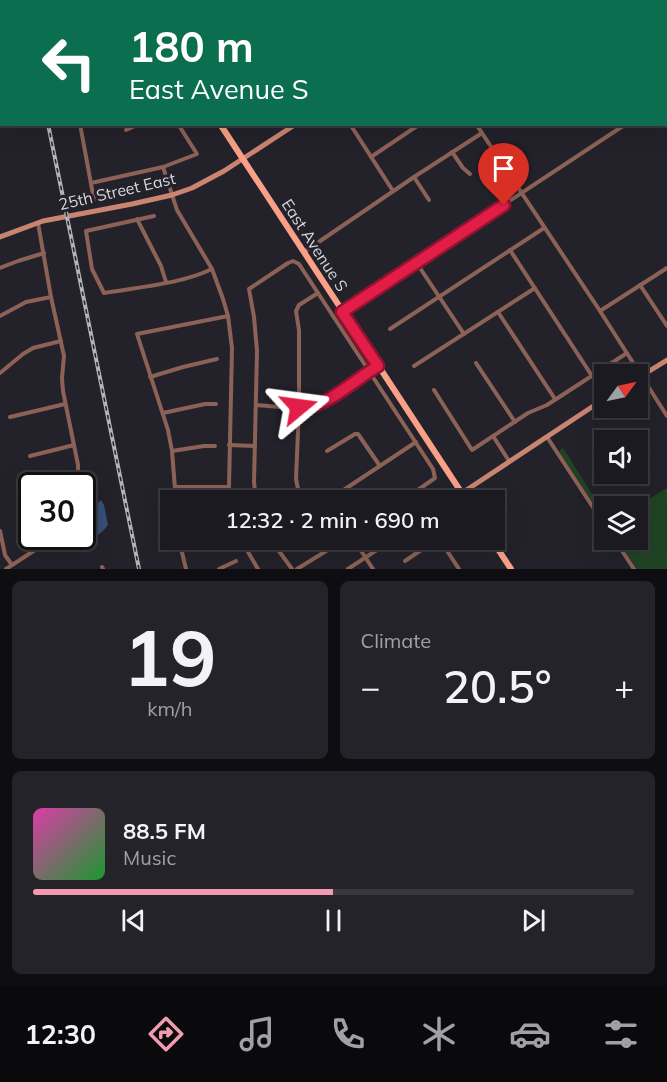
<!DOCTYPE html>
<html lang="en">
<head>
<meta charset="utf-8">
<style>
	:root { --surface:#1a1a20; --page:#232329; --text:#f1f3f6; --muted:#9fa1a5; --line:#38383e; --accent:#f19ab0 }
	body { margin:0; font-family:Mulish,sans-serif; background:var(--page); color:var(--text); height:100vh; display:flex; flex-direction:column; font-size:22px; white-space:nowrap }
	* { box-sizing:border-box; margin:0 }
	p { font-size:20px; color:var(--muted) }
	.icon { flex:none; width:33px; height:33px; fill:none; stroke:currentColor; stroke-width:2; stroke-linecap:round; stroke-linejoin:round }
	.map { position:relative; height:569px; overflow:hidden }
	.side { display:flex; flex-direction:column; gap:12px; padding:12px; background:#0e0e12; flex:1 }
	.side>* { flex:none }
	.top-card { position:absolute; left:0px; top:0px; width:668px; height:126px; box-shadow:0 6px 24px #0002,0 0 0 2px var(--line); background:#0b6e4f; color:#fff; overflow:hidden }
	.needle { width:39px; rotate:57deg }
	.controls { position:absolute; left:594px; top:364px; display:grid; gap:12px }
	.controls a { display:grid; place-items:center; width:54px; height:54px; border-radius:0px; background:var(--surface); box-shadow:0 6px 24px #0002,0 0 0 2px var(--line); font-size:30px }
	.speed { position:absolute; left:18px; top:472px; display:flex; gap:12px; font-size:30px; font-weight:700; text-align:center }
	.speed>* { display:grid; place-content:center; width:78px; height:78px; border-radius:50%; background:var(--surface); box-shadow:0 6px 24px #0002,0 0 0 2px var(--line); line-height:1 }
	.speed .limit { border:3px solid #111; border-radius:9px; background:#fff; color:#111 }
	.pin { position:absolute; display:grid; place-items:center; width:51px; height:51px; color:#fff; margin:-62px -26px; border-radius:50% 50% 50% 0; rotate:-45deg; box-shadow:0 0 6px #0007 }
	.pin .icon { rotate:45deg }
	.me { position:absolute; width:66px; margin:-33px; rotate:74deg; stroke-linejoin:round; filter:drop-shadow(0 0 4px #0008) }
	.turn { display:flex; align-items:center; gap:21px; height:126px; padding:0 30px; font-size:27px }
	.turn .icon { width:78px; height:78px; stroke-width:2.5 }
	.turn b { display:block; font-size:42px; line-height:51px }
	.big { font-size:45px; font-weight:600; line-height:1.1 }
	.side .widget { flex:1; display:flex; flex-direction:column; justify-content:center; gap:9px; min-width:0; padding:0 21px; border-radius:9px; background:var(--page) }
	.side .dial { align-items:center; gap:0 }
	.dial b { font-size:78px; line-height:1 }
	.song { display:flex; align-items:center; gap:18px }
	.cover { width:72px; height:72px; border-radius:9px; background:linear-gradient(135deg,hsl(320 70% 55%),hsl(130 70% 35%)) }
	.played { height:6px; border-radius:3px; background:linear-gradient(90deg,var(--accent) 50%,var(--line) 50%) }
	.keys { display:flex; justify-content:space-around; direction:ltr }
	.heat { display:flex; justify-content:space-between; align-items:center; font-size:33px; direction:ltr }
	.side .tiles { flex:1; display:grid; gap:12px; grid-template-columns:1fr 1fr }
	.widget:last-child { grid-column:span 2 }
	.trip { position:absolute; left:160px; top:490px; width:345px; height:60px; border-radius:0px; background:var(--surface); box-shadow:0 6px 24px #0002,0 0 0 2px var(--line); font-weight:600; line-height:60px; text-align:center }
	.menu { display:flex; height:96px; justify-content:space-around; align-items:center; background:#0a0a0d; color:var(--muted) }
	.menu .icon { width:42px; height:42px }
	.menu .selected { color:var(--accent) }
	.menu b { font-size:27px; color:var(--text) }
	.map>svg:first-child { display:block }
</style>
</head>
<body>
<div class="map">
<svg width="667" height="569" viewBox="0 0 667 569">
	<rect width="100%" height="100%" fill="#23222b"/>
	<g fill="#1f4424">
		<path d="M563,448L604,513V520L559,451Z"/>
		<path d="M667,488V569H637L618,540H638V507H636Z"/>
	</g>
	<path fill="#365178" d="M101,500L104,505L108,525L103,531L92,539V534L97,504Z"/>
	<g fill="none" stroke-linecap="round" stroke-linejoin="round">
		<g stroke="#8d6256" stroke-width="4">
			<path d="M346,0L347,2"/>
			<path d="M395,0L396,2"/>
			<path d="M0,2L2,6"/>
			<path d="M240,2L242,0"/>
			<path d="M324,2L326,0"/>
			<path d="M0,14H2"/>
			<path d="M0,77L2,76"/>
			<path d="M666,99L667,98"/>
			<path d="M0,111L2,110"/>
			<path d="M80,124L94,200"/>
			<path d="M350,124L393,191"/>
			<path d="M476,124L600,311L667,416"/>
			<path d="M126,130L139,124"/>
			<path d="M452,152L463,168L470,174"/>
			<path d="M371,157L420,124"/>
			<path d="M163,167L177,210L212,269L223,299L228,316L232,348L229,487L230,501"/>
			<path d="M414,177L429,200"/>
			<path d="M91,183L163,167L197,154L178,124"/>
			<path d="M154,216L86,231L92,269L104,293C139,287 181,284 212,269"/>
			<path d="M137,219L161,266L166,282"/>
			<path d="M38,223L51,297L64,356L62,378L63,391L78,465V486"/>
			<path d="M510,250L592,376"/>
			<path d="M304,252L414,177L482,133"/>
			<path d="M416,262L464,334"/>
			<path d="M0,268L18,261L44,253"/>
			<path d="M640,285L667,326"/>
			<path d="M343,311L626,124"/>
			<path d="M600,311L667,268"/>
			<path d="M498,312L555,399"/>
			<path d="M0,316L26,302L51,297"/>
			<path d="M390,329L544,228"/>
			<path d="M476,363L515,422"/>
			<path d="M414,366L535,288"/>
			<path d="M0,373L23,354L33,348L61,341"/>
			<path d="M150,377L183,367L217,359"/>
			<path d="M434,390L472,450L528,413L547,405L627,353"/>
			<path d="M256,405C274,406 295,410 313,406C333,401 359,377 378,366"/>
			<path d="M163,413L205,404H216"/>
			<path d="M10,417L65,404"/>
			<path d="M493,436L509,461"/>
			<path d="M547,437L604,524"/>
			<path d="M229,445L255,446"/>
			<path d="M172,451L204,446H215"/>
			<path d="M327,451L355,434H358L380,466"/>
			<path d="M30,456L74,445"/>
			<path d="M176,487H229"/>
			<path d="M176,501L172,451L168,430L137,334L228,316"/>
			<path d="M256,501L254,482L257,351L254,317L249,289L288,263L293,261L299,264L433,469L435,478L402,501"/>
			<path d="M302,501L298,489L296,479L299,407V330L296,311L299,305L318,293"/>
			<path d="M327,501L416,442"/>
			<path d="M450,501L462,493"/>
			<path d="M0,531L5,555L12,565"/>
			<path d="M179,540L186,569"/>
			<path d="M241,540L258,569"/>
			<path d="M271,540L292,569"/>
			<path d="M354,540L373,569"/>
			<path d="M440,540L459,569"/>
			<path d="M615,540L634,569"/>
			<path d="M405,561L436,540"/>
			<path d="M102,567L103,569"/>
			<path d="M6,569L55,537"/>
			<path d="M219,569L236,561"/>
			<path d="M297,569L344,540"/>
			<path d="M348,569L392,540"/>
		</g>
		<g stroke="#ca8571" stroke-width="5">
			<path d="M482,2L484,0"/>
			<path d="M0,237L43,221L132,204L172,195L192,188L224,171L296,124"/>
			<path d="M638,378L667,360"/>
			<path d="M462,493L604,399"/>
		</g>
		<g stroke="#f9a086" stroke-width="6">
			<path d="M135,0L136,2"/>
			<path d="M142,0L143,2"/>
			<path d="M220,124L467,501"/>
			<path d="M492,540L511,569"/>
		</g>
		<g stroke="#b3b3ba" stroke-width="4">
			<g id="rail">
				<path d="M22,0V2"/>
				<path d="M48,124L139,569"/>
			</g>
		</g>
		<use href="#rail" stroke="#23222b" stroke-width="1.5" stroke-dasharray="4.5" stroke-linecap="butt"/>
	</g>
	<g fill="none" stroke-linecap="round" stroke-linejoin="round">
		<g stroke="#92132f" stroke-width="15">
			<path id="route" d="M299,407C304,407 309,407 313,406C334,400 359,377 378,366L342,312L504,205"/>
		</g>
		<use href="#route" stroke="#e11d48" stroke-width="10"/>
	</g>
	<g text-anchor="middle" stroke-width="6" stroke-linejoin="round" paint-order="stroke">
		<g font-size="16" fill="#d7d7dd" stroke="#23222b">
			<text transform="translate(117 191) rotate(-13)" y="6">25th Street East</text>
			<text transform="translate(315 245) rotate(57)" y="6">East Avenue S</text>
		</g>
	</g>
</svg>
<div class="controls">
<a><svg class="needle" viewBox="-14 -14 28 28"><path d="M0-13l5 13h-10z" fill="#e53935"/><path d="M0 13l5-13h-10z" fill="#9fa1a5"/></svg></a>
<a><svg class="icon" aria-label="sound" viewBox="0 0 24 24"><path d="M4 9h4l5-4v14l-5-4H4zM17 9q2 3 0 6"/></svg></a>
<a><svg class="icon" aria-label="layers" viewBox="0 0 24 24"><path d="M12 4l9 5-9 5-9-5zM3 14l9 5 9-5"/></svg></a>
</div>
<div class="speed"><div class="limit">30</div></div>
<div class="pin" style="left:504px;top:205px;background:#d93025"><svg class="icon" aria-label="arrive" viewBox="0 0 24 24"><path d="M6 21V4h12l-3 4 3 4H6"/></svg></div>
<svg class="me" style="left:299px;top:407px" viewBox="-20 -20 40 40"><path d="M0-17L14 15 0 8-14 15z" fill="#e11d48" stroke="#fff" stroke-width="4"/></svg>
<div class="trip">12:32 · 2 min · 690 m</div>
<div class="top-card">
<div class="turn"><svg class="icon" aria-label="left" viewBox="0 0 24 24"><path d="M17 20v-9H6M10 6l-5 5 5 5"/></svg><div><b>180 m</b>East Avenue S</div></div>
</div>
</div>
<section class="side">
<div class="tiles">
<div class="widget dial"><b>19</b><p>km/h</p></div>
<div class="widget"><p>Climate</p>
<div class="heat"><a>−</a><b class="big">20.5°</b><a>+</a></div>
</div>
<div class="widget">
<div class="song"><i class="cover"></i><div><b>88.5 FM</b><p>Music</p></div></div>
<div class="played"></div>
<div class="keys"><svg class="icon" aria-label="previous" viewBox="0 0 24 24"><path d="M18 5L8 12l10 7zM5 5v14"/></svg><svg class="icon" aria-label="pause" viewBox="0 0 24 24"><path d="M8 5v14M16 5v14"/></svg><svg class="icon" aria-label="next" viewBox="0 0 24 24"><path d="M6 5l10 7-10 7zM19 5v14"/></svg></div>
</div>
</div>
</section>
<nav class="menu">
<b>12:30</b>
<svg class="icon selected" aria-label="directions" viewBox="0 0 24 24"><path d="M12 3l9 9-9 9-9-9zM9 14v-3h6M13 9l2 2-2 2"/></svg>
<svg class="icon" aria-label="music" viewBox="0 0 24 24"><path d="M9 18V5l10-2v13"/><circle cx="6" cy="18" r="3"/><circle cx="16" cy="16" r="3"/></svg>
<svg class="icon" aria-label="phone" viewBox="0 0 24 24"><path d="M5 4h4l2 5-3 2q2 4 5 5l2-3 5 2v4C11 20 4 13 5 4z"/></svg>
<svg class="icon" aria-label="climate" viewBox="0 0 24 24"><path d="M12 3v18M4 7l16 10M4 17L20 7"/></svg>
<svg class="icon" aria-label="car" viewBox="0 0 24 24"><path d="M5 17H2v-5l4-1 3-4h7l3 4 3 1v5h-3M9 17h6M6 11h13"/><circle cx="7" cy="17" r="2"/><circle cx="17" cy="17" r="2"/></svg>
<svg class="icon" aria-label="filters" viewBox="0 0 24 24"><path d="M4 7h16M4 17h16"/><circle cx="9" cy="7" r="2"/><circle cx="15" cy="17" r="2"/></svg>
</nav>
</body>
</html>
